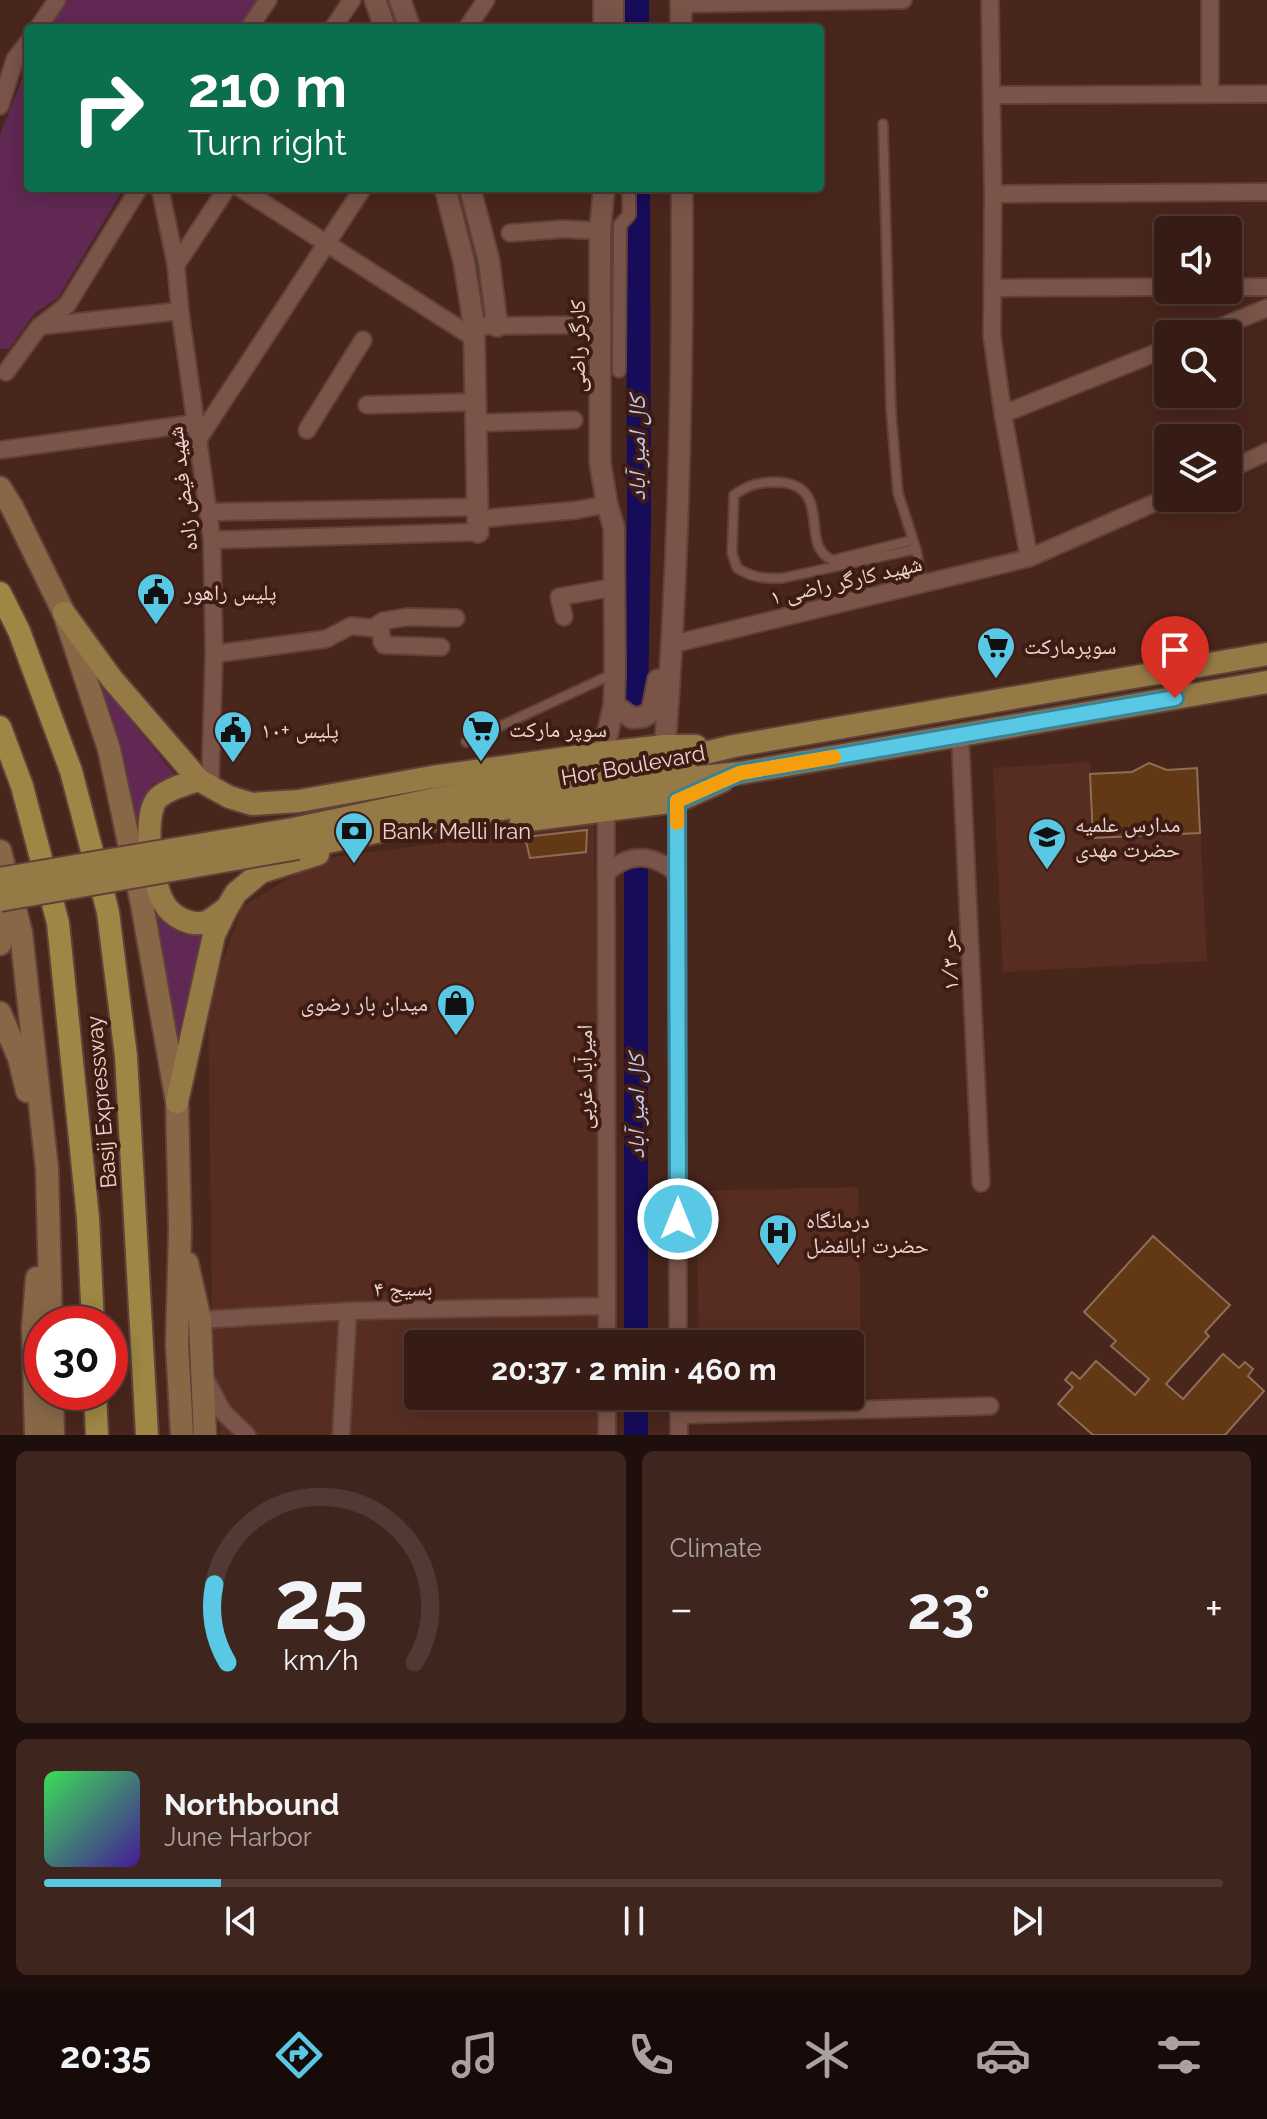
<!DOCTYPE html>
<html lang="en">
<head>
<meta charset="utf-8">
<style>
	:root { --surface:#371c15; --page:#3e251e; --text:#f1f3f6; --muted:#aaa1a0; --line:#513a34; --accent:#59c8e4 }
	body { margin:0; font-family:Raleway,"Noto Naskh Arabic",sans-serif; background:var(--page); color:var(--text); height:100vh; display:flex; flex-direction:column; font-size:30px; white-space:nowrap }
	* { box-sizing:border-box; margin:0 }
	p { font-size:26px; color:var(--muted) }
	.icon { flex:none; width:44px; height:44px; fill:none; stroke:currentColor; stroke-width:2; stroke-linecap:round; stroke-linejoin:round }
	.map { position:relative; height:1435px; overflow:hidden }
	.side { display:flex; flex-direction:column; gap:16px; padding:16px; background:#1e0f0c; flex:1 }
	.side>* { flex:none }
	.top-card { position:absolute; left:24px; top:24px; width:800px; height:168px; border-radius:8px; box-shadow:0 4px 20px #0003,0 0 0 2px var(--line); background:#0b6e4f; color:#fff; overflow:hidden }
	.fabs { position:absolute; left:1154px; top:216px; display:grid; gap:16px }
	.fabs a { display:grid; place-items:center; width:88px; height:88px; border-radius:8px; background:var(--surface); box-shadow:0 4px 20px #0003,0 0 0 2px var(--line); font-size:40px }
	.speed { position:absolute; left:24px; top:1306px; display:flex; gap:16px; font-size:40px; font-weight:700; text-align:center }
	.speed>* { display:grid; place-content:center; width:104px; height:104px; border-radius:50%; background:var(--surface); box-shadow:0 4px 20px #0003,0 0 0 2px var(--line); line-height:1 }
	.speed .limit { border:12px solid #d22; background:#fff; color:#111 }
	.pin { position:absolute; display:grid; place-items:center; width:68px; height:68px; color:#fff; margin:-82px -34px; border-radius:50% 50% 50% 0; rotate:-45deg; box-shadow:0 0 8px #0007 }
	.pin .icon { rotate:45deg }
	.me { position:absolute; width:88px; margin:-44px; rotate:0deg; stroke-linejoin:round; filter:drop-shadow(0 0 6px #0008) }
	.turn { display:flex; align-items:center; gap:28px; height:168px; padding:0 32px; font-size:36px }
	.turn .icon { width:104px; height:104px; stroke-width:2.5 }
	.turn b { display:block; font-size:56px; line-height:68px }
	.big { font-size:60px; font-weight:700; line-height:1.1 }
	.side .widget { flex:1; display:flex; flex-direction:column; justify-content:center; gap:12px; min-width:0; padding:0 28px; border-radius:12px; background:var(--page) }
	.side .dial { align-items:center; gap:0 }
	.dial svg { height:208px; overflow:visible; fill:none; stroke:var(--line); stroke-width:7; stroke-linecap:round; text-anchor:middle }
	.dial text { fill:var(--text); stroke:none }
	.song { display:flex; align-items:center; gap:24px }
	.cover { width:96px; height:96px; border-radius:12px; background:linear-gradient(135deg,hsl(130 70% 55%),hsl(260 70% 35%)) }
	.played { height:8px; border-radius:4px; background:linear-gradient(90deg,var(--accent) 15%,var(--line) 15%) }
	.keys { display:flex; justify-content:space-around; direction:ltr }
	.heat { display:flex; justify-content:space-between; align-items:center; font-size:44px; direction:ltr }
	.side .tiles { flex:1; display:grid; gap:16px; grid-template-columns:1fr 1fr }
	.widget:last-child { grid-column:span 2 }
	.trip { position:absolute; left:404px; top:1330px; width:460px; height:80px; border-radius:8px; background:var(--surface); box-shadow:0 4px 20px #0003,0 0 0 2px var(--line); font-weight:700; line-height:80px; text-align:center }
	.menu { display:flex; height:128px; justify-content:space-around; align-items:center; background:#160b08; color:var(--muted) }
	.menu .icon { width:56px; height:56px }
	.menu .active { color:var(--accent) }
	.menu b { font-size:36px; color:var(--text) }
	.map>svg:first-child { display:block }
</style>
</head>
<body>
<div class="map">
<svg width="1267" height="1435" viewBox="0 0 1267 1435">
	<rect width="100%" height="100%" fill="#49261c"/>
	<g fill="#572d22">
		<path d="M1090,762L1091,774L1131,772L1149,763L1167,770L1197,768L1207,961L1003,972L993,768Z"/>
		<path d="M594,823L603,1344H418V1396H604L605,1435H220L212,1309L208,1003L242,907L319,859Z"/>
		<path d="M858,1187L861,1348H850V1344H699L696,1191Z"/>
	</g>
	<g fill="#612854">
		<path d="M68,0H258L239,28H47Z"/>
		<path d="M28,64V188H124L58,298L35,313L9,349H0V135Z"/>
		<path d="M97,679L175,775L152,784L136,822Z"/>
		<path d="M156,915L181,934L204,935L178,1035Z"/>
	</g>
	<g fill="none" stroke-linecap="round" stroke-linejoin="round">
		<g stroke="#160c5a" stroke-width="24">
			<path d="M637,0V28"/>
			<path d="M636,707L639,515L638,188"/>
			<path d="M636,868V1344"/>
			<path d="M636,1435V1396"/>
		</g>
	</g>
	<g fill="#633815" stroke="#8e6d55" stroke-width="2">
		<path d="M1149,763L1167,770L1197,768L1200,833L1093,838L1090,774L1132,772Z"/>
		<path d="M587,830L586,852L530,858L525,837Z"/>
		<path d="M1153,1236L1230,1305L1205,1332L1209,1336L1166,1384L1183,1399L1223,1354L1239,1368L1245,1362L1253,1369L1248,1376L1264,1391L1225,1435H1093L1058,1404L1073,1387L1065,1380L1072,1372L1080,1379L1096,1361L1135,1395L1149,1379L1111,1346L1116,1341L1084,1312Z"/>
	</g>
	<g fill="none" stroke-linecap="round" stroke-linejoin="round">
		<g stroke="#5f4139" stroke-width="12">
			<g id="service">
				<path d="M883,124L891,411L898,493L916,549L923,584"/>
				<path d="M913,540L833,560C797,547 836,484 776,482C759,482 748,485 734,495L732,553L737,568C753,578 765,579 783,578L916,549"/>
				<path d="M466,742L615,673"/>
			</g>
		</g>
		<g stroke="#5f4139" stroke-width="16">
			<g id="pedestrian">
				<path d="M617,0V28"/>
				<path d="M619,371L620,225L629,215V193L625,188"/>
			</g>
		</g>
		<g stroke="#5f4139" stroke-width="20">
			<g id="minor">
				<path d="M990,0L993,194L992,336L1003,414L1029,558"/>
				<path d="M681,4L903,0"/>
				<path d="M38,28L57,0"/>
				<path d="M249,28L268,0"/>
				<path d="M333,28L352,0"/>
				<path d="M467,28L486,0"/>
				<path d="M1210,94V0"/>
				<path d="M992,95L1267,94"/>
				<path d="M0,106L15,59L28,42"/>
				<path d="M160,188L176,265L180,311L212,540L214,654L210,788"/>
				<path d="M240,188L474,338"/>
				<path d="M993,194L1267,192"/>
				<path d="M510,233L564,229L600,231"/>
				<path d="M176,265L227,188"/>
				<path d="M1228,287H1267"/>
				<path d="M993,288L1168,287"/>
				<path d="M40,326L180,311"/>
				<path d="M474,326L571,325"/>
				<path d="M1203,334L1267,308"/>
				<path d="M6,372L39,327L67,305L139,188"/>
				<path d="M367,405L476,402"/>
				<path d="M1003,414L1168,348"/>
				<path d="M476,423L574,420"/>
				<path d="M307,430L363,340"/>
				<path d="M199,438L363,188"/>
				<path d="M0,450L197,423"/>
				<path d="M1228,470L1267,452"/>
				<path d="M209,512L478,507"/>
				<path d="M478,519L577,510L607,504"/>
				<path d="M212,540L478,532"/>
				<path d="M564,617L559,597L615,587"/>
				<path d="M380,623L382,642L384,645L441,647"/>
				<path d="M673,644L1029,558L1168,497"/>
				<path d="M214,654L326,639L351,626L373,628L383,621L407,617L456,618"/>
				<path d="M960,735L981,1183"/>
				<path d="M677,801L678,1344"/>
				<path d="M606,810L607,1344"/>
				<path d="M606,873C630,852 653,853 677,874"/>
				<path d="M200,1320L348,1311L607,1306"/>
				<path d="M204,1376L223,1412L247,1435"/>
				<path d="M607,1396V1435"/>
				<path d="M679,1396V1435"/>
				<path d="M679,1415L990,1406"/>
				<path d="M341,1435L348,1311"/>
			</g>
		</g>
		<g stroke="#5f4139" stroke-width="24">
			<g id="tertiary">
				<path d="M375,0L385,28"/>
				<path d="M400,0L410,28"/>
				<path d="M604,0V28"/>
				<path d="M681,0V28"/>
				<path d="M445,188L464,262L474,326L478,532"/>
				<path d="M470,188L489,261L497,326"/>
				<path d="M614,705L632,718L643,717L652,711L658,680"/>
				<path d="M665,746C679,560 683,374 682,188"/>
				<path d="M603,753L614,705L615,673L614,528L607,504L600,462V231L604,188"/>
			</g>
		</g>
		<g stroke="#5f4139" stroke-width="26">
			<g id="secondary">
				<path d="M0,488L12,507L64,613L109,749L142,904L177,1102L180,1230L177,1344L182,1435"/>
				<path d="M0,851L21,932L47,1169L51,1324"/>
				<path d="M0,916V944"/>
				<path d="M0,1013L19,1058L27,1091"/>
				<path d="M187,1263L200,1320L205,1435"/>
				<path d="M52,1392L53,1435"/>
				<path d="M36,1435L33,1328L37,1278"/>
			</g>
		</g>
		<g stroke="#5f4139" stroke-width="26">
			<g id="primary">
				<path d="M64,613L112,679L199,780L229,797L252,804L299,801L432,777L603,753L665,746H696"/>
				<path d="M199,780C186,784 170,788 159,797C141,813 152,884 164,903C171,916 191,927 206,922C213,919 221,912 227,908"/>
				<path d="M521,821L677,801L722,781"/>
				<path d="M293,829L435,799L660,764L734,746L1267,654"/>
				<path d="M298,848L440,819L692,778L740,773L1267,682"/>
				<path d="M177,1102L214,935L227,908L236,893L261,872L318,854"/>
			</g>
		</g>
		<g stroke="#5f4139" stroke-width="26">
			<g id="trunk">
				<path d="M0,593L19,631L71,771L108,912L126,1056L147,1435"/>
				<path d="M0,727L22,786L58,923L88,1218L93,1324"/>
				<path d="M95,1392L97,1435"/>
			</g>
		</g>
		<use href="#service" stroke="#7b5449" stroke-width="8"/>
		<use href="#pedestrian" stroke="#7b5449" stroke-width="12"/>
		<use href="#minor" stroke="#7b5449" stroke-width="16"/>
		<use href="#tertiary" stroke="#7b5449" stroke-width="20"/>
		<use href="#secondary" stroke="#886747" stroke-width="22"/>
		<use href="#primary" stroke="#957a45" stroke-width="22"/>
		<use href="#trunk" stroke="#9e8744" stroke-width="22"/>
		<g stroke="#5f4139" stroke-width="26" stroke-linecap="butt">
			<g id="primary-bridge">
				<path d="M0,879L293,829"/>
				<path d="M0,900L298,848"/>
			</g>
		</g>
		<use href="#primary-bridge" stroke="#957a45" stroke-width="22"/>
	</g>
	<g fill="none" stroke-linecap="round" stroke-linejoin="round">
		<g stroke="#3a8294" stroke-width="20">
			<path id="route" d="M678,1219L677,801L740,773L1175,698"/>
		</g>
		<use href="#route" stroke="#59c8e4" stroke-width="14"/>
		<path stroke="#f59e0b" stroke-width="14" d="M677,823V801L740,773L834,757"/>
	</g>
	<defs>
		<g id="civic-pin" transform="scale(2)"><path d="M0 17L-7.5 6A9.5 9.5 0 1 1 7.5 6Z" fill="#59c8e4" stroke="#3e1c13"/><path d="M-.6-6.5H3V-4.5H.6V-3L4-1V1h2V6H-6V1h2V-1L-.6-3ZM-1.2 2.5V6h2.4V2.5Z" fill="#111"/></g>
		<g id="supermarket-pin" transform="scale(2)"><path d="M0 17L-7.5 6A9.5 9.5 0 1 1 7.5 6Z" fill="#59c8e4" stroke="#3e1c13"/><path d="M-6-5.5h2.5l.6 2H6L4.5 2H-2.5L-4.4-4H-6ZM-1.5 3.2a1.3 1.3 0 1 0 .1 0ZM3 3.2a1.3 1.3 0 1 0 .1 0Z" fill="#111"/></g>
		<g id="bank-pin" transform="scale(2)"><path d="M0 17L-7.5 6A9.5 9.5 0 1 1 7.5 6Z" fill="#59c8e4" stroke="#3e1c13"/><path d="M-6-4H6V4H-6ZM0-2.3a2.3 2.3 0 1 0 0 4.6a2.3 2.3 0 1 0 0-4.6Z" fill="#111"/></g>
		<g id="university-pin" transform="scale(2)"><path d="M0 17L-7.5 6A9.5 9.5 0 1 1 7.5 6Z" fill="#59c8e4" stroke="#3e1c13"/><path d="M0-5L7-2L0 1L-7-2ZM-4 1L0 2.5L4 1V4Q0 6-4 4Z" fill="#111"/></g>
		<g id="shop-pin" transform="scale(2)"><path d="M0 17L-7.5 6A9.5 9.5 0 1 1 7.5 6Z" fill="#59c8e4" stroke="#3e1c13"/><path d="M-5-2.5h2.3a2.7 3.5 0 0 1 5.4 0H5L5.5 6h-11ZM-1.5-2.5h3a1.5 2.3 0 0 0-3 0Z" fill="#111"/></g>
		<g id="hospital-pin" transform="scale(2)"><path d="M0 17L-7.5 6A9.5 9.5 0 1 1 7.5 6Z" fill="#59c8e4" stroke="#3e1c13"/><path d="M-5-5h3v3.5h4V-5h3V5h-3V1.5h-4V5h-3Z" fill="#111"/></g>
	</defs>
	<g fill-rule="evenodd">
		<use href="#civic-pin" x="156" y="592"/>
		<use href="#supermarket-pin" x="996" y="646"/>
		<use href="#supermarket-pin" x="481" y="729"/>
		<use href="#civic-pin" x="233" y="730"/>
		<use href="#bank-pin" x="354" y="831"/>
		<use href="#university-pin" x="1047" y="837"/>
		<use href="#shop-pin" x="456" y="1003"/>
		<use href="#hospital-pin" x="778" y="1233"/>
	</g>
	<g text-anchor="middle" stroke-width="8" stroke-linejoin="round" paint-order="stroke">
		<g font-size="22" fill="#ebd4cd" stroke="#3e1c13">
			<text transform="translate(577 346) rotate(-90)" y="8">کارگر راضی</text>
			<text transform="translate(182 489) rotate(-97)" y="8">شهید فیض زاده</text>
			<text transform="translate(846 580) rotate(-13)" y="8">شهید کارگر راضی ۱</text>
			<text transform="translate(633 765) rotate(-10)" y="8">Hor Boulevard</text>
			<text transform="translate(949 960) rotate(-93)" y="8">حر ۱/۳</text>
			<text transform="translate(584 1077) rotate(-90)" y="8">امیرآباد غربی</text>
			<text transform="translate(101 1102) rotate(-95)" y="8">Basij Expressway</text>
			<text transform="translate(403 1288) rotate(-1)" y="8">بسیج ۴</text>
		</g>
		<g font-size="22" fill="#ebd4cd" stroke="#3e1c13" text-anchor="start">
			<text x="184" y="600">پلیس راهور</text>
			<text x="1024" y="654">سوپرمارکت</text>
			<text x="509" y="737">سوپر مارکت</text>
			<text x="261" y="738">پلیس +۱۰</text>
			<text x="1075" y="832">مدارس علمیه<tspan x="1075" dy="25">حضرت مهدی</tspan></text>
			<text x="382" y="839">Bank Melli Iran</text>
			<text x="428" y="1011" text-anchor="end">میدان بار رضوی</text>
			<text x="806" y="1228">درمانگاه<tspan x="806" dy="25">حضرت ابالفضل</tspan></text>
		</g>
		<g font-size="24" font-style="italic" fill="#bec6f3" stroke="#3e1c13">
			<text transform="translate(637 448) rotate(-90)" y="8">کال امیر آباد</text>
			<text transform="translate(636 1106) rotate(-90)" y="8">کال امیر آباد</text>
		</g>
	</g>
</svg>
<div class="fabs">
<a><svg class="icon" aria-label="sound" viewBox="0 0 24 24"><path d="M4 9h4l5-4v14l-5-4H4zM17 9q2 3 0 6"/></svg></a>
<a><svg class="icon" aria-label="search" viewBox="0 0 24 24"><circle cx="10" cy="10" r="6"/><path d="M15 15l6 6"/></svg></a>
<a><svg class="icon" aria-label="layers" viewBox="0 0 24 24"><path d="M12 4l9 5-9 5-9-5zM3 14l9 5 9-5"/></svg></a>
</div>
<div class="speed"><div class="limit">30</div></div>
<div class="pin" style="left:1175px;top:698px;background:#d93025"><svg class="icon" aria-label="arrive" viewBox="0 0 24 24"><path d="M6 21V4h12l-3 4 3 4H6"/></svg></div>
<svg class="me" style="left:678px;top:1219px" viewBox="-20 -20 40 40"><circle r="17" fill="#59c8e4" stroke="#fff" stroke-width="3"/><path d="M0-11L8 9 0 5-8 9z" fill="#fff"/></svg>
<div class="trip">20:37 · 2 min · 460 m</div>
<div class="top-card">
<div class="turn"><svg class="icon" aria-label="right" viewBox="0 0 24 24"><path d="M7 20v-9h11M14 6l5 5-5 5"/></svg><div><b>210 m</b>Turn right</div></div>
</div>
</div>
<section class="side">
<div class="tiles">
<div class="widget dial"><svg viewBox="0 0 100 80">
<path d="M14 69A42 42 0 1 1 86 69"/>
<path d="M14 69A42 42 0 0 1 9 39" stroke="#59c8e4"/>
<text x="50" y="56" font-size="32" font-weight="700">25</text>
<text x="50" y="72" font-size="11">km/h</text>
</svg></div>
<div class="widget"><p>Climate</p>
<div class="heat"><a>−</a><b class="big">23°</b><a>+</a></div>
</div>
<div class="widget">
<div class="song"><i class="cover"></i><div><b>Northbound</b><p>June Harbor</p></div></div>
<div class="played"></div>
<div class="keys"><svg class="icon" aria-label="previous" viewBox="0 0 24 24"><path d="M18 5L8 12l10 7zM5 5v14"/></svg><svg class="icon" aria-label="pause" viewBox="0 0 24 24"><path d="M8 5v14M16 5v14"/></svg><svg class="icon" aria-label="next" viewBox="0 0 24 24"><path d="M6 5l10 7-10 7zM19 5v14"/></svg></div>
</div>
</div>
</section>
<nav class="menu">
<b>20:35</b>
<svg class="icon active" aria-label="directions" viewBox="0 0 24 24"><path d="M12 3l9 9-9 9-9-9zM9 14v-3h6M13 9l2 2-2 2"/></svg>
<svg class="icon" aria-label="music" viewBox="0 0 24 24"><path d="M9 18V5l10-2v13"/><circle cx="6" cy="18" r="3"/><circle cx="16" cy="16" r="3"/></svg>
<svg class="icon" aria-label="phone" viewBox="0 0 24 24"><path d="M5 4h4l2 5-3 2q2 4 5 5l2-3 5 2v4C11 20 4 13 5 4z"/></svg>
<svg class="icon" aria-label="climate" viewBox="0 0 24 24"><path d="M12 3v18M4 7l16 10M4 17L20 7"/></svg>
<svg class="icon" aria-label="car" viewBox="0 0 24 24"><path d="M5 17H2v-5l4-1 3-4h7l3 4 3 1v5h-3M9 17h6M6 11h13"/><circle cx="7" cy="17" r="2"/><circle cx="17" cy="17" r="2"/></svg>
<svg class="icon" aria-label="filters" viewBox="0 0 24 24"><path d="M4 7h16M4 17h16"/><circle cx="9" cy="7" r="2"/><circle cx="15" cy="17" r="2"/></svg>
</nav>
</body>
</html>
